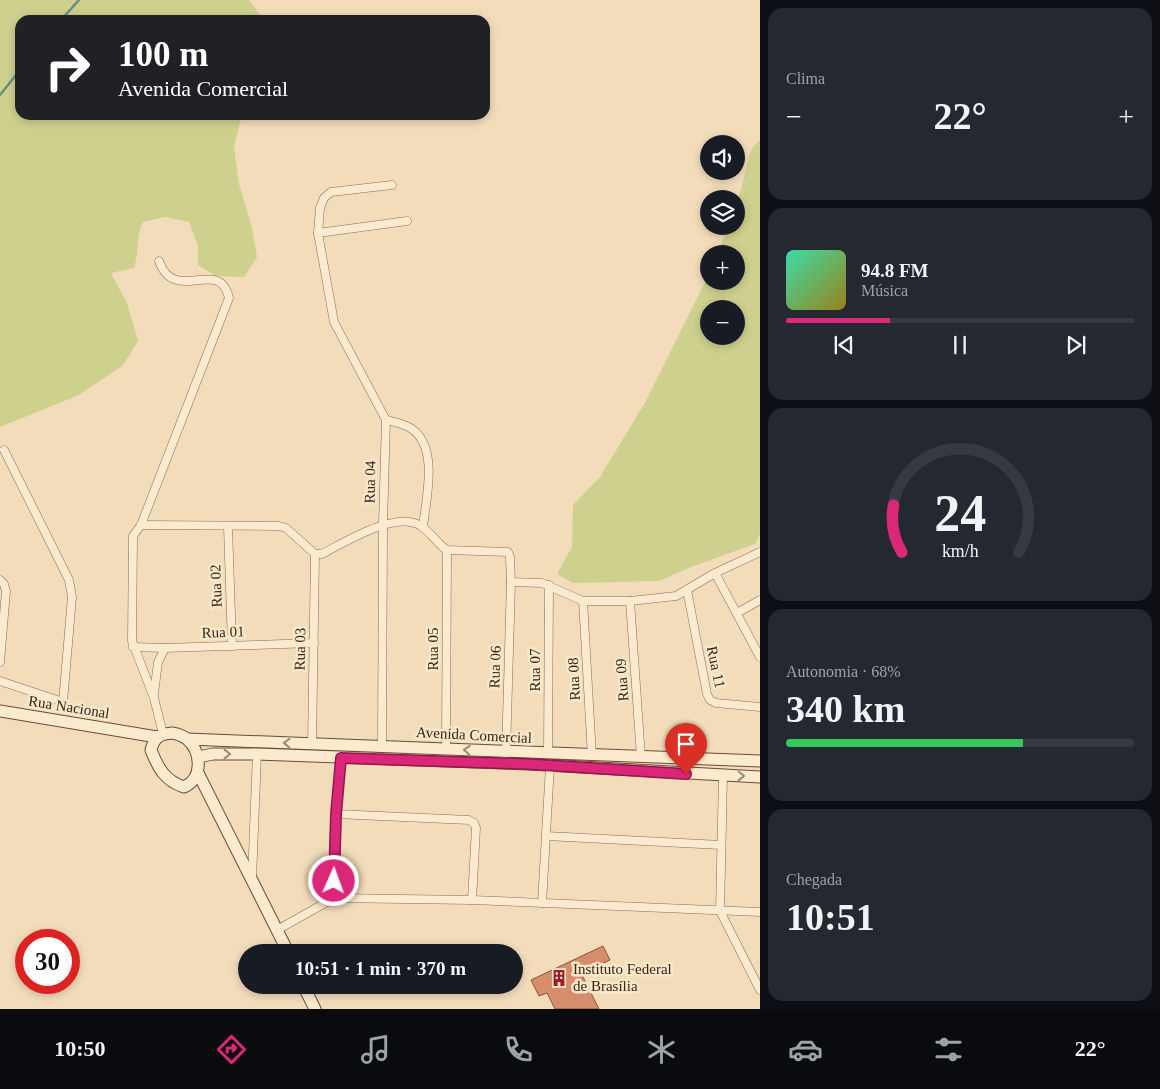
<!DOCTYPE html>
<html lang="pt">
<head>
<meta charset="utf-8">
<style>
	:root { --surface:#171b24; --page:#242831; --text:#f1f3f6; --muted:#9ea1a6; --line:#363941; --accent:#db2777 }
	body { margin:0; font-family:"Times New Roman",serif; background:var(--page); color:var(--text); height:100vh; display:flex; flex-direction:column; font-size:19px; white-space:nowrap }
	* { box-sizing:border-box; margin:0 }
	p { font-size:16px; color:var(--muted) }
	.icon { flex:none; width:28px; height:28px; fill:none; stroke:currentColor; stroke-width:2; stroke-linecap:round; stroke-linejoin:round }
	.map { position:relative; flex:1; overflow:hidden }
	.details { display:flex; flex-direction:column; gap:8px; padding:8px; background:#0d0f14; width:400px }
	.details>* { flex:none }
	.hud { position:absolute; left:15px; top:15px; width:475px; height:105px; border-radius:15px; box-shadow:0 2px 8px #0003; background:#202124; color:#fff; overflow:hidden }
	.buttons { position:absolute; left:700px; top:135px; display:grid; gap:10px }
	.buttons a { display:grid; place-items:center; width:45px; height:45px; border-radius:50%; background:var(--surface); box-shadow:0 2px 8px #0003; font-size:25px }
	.speed { position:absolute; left:15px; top:929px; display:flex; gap:10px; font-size:25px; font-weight:700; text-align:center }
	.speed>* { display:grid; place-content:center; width:65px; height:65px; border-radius:50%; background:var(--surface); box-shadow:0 2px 8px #0003; line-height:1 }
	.speed .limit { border:8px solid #d22; background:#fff; color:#111 }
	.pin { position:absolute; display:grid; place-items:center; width:42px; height:42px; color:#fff; margin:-51px -21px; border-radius:50% 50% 50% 0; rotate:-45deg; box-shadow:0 0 5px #0007 }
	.pin .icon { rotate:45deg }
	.me { position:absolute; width:55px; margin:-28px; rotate:2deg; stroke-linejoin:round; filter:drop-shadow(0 0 4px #0008) }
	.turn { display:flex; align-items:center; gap:18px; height:105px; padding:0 20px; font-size:22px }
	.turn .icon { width:65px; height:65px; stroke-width:2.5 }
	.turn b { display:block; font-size:35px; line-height:42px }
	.big { font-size:38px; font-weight:700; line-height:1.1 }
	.details .card { flex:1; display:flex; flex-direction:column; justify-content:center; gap:8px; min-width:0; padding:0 18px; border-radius:15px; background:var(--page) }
	.details .dial { align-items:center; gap:0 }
	.dial svg { height:130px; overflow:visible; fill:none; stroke:var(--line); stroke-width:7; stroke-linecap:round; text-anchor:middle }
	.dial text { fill:var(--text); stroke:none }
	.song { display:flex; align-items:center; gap:15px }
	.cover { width:60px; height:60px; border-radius:8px; background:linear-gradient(135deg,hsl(160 70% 55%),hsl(50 70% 35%)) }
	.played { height:5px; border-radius:2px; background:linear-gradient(90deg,var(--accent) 30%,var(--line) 30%) }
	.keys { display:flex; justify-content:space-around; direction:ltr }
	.heat { display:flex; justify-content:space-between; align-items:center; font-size:28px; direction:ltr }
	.charge { height:8px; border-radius:4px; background:linear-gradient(90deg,#34c759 68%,var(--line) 0) }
	.trip { position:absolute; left:238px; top:944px; width:285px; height:50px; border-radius:25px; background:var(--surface); box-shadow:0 2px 8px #0003; font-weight:700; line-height:50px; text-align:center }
	.tabs { display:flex; height:80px; justify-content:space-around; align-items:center; background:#090b0e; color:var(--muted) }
	.tabs .icon { width:35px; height:35px }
	.tabs .active { color:var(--accent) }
	.tabs b { font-size:22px; color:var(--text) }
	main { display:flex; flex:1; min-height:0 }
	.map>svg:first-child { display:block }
</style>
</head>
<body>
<main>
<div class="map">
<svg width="760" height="1009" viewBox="0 0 760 1009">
	<rect width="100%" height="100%" fill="#f2dcba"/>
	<g fill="#ced08e" fill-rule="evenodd">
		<path d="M0,0H249L264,20H20V115H242L234,147L239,184L252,228L257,257L244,277L216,276L198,265V246L189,222L165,217L143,222C136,236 139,252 134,268L111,273L127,303L138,341L123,365L79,395L0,427Z"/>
		<path d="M760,140V534L755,544L691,567L659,581L573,583L557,574L572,547L573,505L600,477L646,401L709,274V281H736V254H717L729,226H736V208L751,150ZM709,309H736V336H709Z"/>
	</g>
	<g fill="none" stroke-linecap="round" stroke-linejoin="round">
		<g stroke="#669082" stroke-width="2.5">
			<path d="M61,20L79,0"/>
			<path d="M0,95L20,70"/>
		</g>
	</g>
	<path fill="#d48e6c" stroke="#8b5137" d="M603,946L610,960L584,972L582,975L599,1009H555L547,993L539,996L531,980Z"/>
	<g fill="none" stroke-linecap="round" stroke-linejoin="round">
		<g stroke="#8a6b53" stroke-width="9">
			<g id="street">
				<path d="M318,233L407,221"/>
				<path d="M159,261C175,306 219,255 229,298L141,525L133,536L132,641L154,698L163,734"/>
				<path d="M386,420C394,422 405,424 412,429C439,448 426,499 423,527"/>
				<path d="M141,525L279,526L286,528L315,554H322C345,542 396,510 421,526C431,532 437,544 447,550L508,552L510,557L511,582L542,583L583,601H630L676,596L715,573L760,552"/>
				<path d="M228,526L232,646"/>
				<path d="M715,573L760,657"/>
				<path d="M0,580L4,584L6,591L0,662"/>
				<path d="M687,590L707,694L710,700L716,703L760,707"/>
				<path d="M583,601L592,756"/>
				<path d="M630,601L641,757"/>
				<path d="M737,613L760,600"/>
				<path d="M133,647L165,648L314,643"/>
				<path d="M0,681L63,702L72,597L69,580L4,450"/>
				<path d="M154,694L158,662L165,648"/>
				<path d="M312,744L315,554"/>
				<path d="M382,746L383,524L386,420L334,322L318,233L320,208L324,198L331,192L392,185"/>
				<path d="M446,749L447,550"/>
				<path d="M506,753L511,582"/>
				<path d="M548,754L549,585"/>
				<path d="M723,776L720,911L760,990"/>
				<path d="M336,814L469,820L474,823L476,828L472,900"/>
				<path d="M546,836L721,845"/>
				<path d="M252,879L257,754"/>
				<path d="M334,898L336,814L341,758"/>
				<path d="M542,903L550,766"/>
				<path d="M277,930L334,898L472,900L760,912"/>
			</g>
		</g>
		<g stroke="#6b4c36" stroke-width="13">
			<g id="secondary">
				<path d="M0,711L157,737"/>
				<path d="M172,733C178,734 183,736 187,739C202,752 203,779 184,787C165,781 158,768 151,750C154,737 160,734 172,733Z"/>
				<path d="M187,739L760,761"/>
				<path d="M198,757L213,754H257L528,764L760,777"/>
				<path d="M198,773L288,952"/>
				<path d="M303,985L315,1009"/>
			</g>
		</g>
		<use href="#street" stroke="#fceace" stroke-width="8"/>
		<use href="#secondary" stroke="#fceace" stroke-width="11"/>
	</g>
	<defs><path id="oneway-chevron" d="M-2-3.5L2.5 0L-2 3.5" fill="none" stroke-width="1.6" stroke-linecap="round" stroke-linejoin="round" transform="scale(1.25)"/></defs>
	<g stroke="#9a8874">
		<use href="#oneway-chevron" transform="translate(287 743) rotate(-178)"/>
		<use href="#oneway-chevron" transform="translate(467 750) rotate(-176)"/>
		<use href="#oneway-chevron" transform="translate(227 754)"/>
		<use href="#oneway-chevron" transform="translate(741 776) rotate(1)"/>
	</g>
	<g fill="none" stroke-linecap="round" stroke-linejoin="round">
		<g stroke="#8e194d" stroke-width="12">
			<path id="route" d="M334,881L336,814L341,758L528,764L686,774"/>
		</g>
		<use href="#route" stroke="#db2777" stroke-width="9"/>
	</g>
	<defs>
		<g id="building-bare" transform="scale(1.35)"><path d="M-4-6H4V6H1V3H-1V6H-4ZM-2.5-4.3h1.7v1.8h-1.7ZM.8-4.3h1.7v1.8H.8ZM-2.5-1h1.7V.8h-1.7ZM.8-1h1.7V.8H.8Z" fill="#9e1d29" stroke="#f9e7ca" stroke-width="2.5" paint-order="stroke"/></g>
	</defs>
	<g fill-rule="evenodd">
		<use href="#building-bare" x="559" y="978"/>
	</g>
	<g text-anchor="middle" stroke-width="5" stroke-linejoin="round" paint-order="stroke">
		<g font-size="15" fill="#372519" stroke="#f9e7ca">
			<text transform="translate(370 482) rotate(-89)" y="5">Rua 04</text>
			<text transform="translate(216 586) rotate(-92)" y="5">Rua 02</text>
			<text transform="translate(223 632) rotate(-2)" y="5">Rua 01</text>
			<text transform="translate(300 649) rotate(-89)" y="5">Rua 03</text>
			<text transform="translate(433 649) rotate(-90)" y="5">Rua 05</text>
			<text transform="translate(495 667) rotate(-88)" y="5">Rua 06</text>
			<text transform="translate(716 667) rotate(78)" y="5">Rua 11</text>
			<text transform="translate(535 670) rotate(-90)" y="5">Rua 07</text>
			<text transform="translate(574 679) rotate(-93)" y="5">Rua 08</text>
			<text transform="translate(622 680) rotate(-94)" y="5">Rua 09</text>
			<text transform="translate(69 707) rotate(9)" y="5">Rua Nacional</text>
			<text transform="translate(474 735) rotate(3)" y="5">Avenida Comercial</text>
		</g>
		<g font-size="15" fill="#372519" stroke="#f9e7ca" text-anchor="start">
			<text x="573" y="974">Instituto Federal<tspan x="573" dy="17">de Brasília</tspan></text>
		</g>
	</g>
</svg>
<div class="buttons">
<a><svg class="icon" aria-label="sound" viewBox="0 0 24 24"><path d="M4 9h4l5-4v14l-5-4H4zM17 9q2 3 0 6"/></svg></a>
<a><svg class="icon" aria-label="layers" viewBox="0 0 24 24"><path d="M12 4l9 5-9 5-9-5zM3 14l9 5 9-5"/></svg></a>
<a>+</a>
<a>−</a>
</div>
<div class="speed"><div class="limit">30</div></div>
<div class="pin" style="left:686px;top:774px;background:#d93025"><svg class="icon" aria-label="arrive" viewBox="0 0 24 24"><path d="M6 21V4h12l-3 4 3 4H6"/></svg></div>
<svg class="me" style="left:334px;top:881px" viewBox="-20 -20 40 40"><circle r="17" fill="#db2777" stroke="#fff" stroke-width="3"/><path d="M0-11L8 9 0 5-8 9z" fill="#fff"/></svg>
<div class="trip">10:51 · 1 min · 370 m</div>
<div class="hud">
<div class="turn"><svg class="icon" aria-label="right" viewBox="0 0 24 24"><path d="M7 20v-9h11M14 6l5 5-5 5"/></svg><div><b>100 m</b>Avenida Comercial</div></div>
</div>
</div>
<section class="details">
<div class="card"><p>Clima</p>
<div class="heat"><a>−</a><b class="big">22°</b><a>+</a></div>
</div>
<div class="card">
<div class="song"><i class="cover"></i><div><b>94.8 FM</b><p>Música</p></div></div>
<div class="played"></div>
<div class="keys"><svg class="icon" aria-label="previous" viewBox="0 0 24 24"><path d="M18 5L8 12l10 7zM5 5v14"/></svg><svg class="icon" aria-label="pause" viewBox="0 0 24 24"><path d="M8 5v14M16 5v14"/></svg><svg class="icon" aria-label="next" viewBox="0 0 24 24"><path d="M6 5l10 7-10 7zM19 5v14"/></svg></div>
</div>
<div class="card dial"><svg viewBox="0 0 100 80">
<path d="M14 69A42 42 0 1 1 86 69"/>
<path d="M14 69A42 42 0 0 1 9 40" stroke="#db2777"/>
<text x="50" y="56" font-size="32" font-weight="700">24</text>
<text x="50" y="72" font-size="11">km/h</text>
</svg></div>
<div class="card"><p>Autonomia · 68%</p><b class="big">340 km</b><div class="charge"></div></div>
<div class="card"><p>Chegada</p><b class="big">10:51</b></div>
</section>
</main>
<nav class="tabs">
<b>10:50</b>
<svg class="icon active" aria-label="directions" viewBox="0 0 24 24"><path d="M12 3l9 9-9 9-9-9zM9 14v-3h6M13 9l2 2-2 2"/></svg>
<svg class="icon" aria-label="music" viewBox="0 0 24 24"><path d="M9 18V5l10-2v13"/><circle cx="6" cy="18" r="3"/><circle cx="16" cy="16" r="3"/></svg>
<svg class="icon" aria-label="phone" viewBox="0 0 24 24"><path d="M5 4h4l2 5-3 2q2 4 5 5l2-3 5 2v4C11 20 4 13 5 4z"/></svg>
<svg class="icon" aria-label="climate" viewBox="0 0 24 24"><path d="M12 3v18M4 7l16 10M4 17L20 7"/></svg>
<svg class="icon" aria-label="car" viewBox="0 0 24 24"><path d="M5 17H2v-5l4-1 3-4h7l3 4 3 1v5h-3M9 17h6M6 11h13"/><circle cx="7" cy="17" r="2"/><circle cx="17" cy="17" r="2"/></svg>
<svg class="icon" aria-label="filters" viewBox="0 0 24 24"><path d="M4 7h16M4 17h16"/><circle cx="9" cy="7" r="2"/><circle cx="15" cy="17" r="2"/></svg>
<b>22°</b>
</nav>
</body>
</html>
